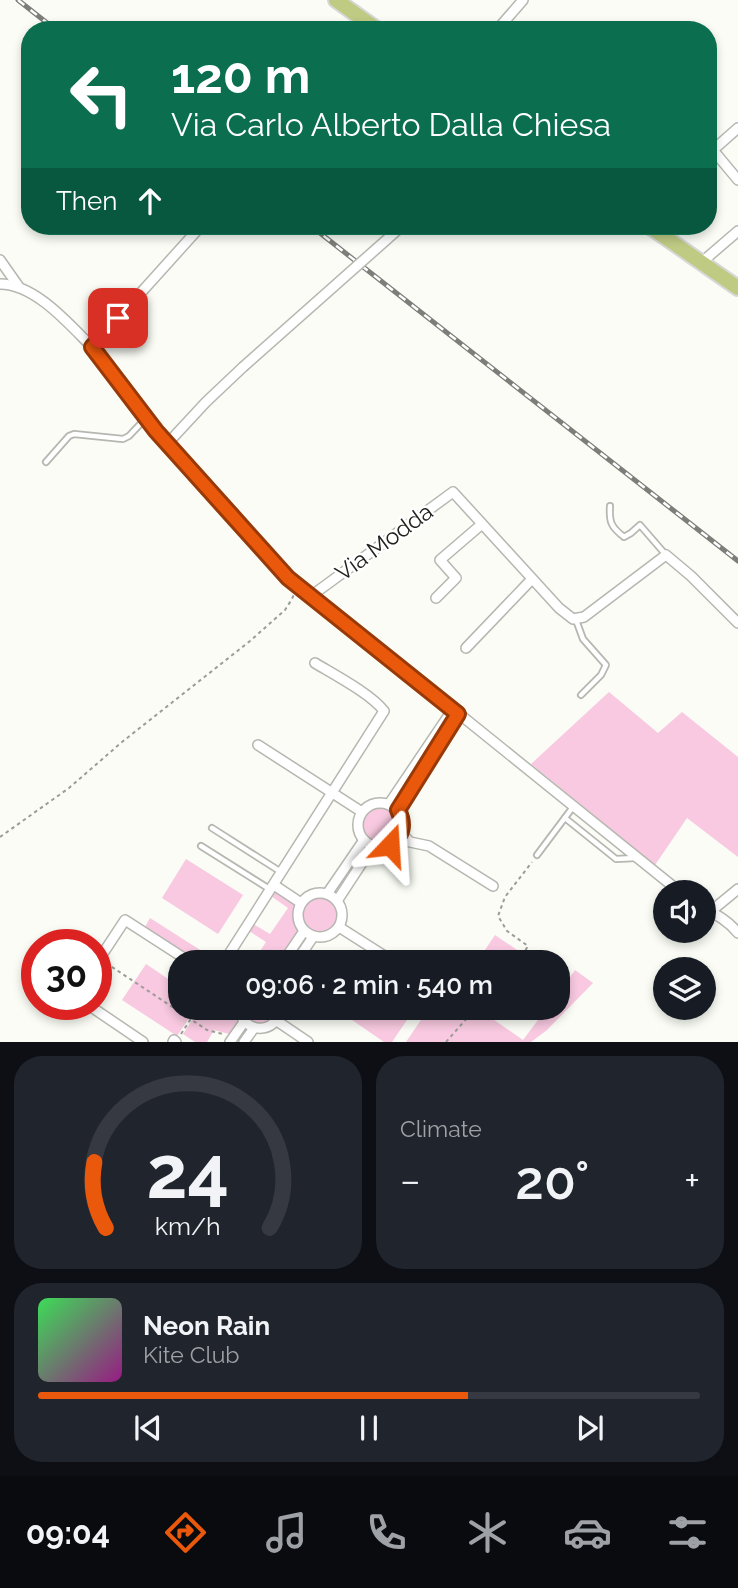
<!DOCTYPE html>
<html lang="en">
<head>
<meta charset="utf-8">
<style>
	:root { --surface:#171b24; --page:#20242c; --text:#f1f3f6; --muted:#9ea1a6; --line:#363941; --accent:#ea580c }
	body { margin:0; font-family:Raleway,sans-serif; background:var(--page); color:var(--text); height:100vh; display:flex; flex-direction:column; font-size:26px; white-space:nowrap }
	* { box-sizing:border-box; margin:0 }
	p { font-size:23px; color:var(--muted) }
	.icon { flex:none; width:38px; height:38px; fill:none; stroke:currentColor; stroke-width:2; stroke-linecap:round; stroke-linejoin:round }
	.map { position:relative; height:1042px; overflow:hidden }
	.side { display:flex; flex-direction:column; gap:14px; padding:14px; background:#0d0f14; flex:1 }
	.side>* { flex:none }
	.hud { position:absolute; left:21px; top:21px; width:696px; height:214px; border-radius:28px; box-shadow:0 4px 10px #0003; background:#0b6e4f; color:#fff; overflow:hidden }
	.tools { position:absolute; left:653px; top:880px; display:grid; gap:14px }
	.tools a { display:grid; place-items:center; width:63px; height:63px; border-radius:50%; background:var(--surface); box-shadow:0 4px 10px #0003; font-size:35px }
	.speed { position:absolute; left:21px; top:929px; display:flex; gap:14px; font-size:35px; font-weight:700; text-align:center }
	.speed>* { display:grid; place-content:center; width:91px; height:91px; border-radius:50%; background:var(--surface); box-shadow:0 4px 10px #0003; line-height:1 }
	.speed .limit { border:10px solid #d22; background:#fff; color:#111 }
	.pin { position:absolute; display:grid; place-items:center; width:60px; height:60px; color:#fff; margin:-30px; border-radius:14px; box-shadow:0 4px 10px #0006 }
	.me { position:absolute; width:77px; margin:-38px; rotate:20deg; stroke-linejoin:round; filter:drop-shadow(0 0 5px #0008) }
	.turn { display:flex; align-items:center; gap:24px; height:147px; padding:0 35px; font-size:32px }
	.turn .icon { width:91px; height:91px; stroke-width:2.5 }
	.turn b { display:block; font-size:49px; line-height:60px }
	.then { display:flex; align-items:center; height:66px; padding:0 35px; background:#0003; gap:14px; font-size:26px }
	.big { font-size:52px; font-weight:600; line-height:1.1 }
	.side .widget { flex:1; display:flex; flex-direction:column; justify-content:center; gap:10px; min-width:0; padding:0 24px; border-radius:28px; background:var(--page) }
	.side .dial { align-items:center; gap:0 }
	.dial svg { height:182px; overflow:visible; fill:none; stroke:var(--line); stroke-width:7; stroke-linecap:round; text-anchor:middle }
	.dial text { fill:var(--text); stroke:none }
	.song { display:flex; align-items:center; gap:21px }
	.cover { width:84px; height:84px; border-radius:10px; background:linear-gradient(135deg,hsl(130 70% 55%),hsl(310 70% 35%)) }
	.played { height:7px; border-radius:4px; background:linear-gradient(90deg,var(--accent) 65%,var(--line) 65%) }
	.keys { display:flex; justify-content:space-around; direction:ltr }
	.heat { display:flex; justify-content:space-between; align-items:center; font-size:38px; direction:ltr }
	.side .tiles { flex:1; display:grid; gap:14px; grid-template-columns:1fr 1fr }
	.widget:last-child { grid-column:span 2 }
	.trip { position:absolute; left:168px; top:950px; width:402px; height:70px; border-radius:28px; background:var(--surface); box-shadow:0 4px 10px #0003; font-weight:600; line-height:70px; text-align:center }
	.tabs { display:flex; height:112px; justify-content:space-around; align-items:center; background:#090b0e; color:var(--muted) }
	.tabs .icon { width:49px; height:49px }
	.tabs .active { color:var(--accent) }
	.tabs b { font-size:32px; color:var(--text) }
	.map>svg:first-child { display:block }
</style>
</head>
<body>
<div class="map">
<svg width="738" height="1042" viewBox="0 0 738 1042">
	<rect width="100%" height="100%" fill="#fafcf5"/>
	<g fill="#f8c9e0">
		<path d="M609,692L658,733L682,712L738,757V857L687,818L655,865L531,764Z"/>
		<circle cx="380" cy="824" r="17"/>
		<path d="M186,859L243,895L218,934L162,898Z"/>
		<path d="M275,890L295,904V917L300,931L279,962H253L266,942L249,931L253,924L270,934L288,908L271,896Z"/>
		<circle cx="320" cy="915" r="17"/>
		<path d="M150,918L219,962H199L145,927Z"/>
		<path d="M495,935L520,952L513,962H477Z"/>
		<path d="M146,964L180,987V1008H196L177,1036L122,1000Z"/>
		<path d="M575,970L593,983L547,1030L531,1042H406L429,1008H477L523,1040L547,1008H558V993Z"/>
		<path d="M200,1008H233L237,1022L229,1034L214,1030L207,1042H195L183,1034Z"/>
		<path d="M243,1008H277C271,1029 250,1028 243,1008Z"/>
		<path d="M341,1008H402L411,1014L392,1042H384L339,1011Z"/>
	</g>
	<g fill="none" stroke-linecap="round" stroke-linejoin="round">
		<g stroke="#b5b7b0" stroke-width="8">
			<g id="lane">
				<path d="M46,462L69,436L74,434L123,439L129,436L145,419"/>
				<path d="M610,506C609,522 611,527 624,537L631,533L640,525L666,555"/>
				<path d="M576,620L583,639L606,665L601,675L581,695"/>
				<path d="M565,818L616,859L636,858"/>
				<path d="M212,828L281,872"/>
				<path d="M201,846L271,890"/>
				<path d="M537,855L573,807"/>
			</g>
		</g>
		<g stroke="#b5b7b0" stroke-width="12">
			<g id="street">
				<path d="M497,30L523,0"/>
				<path d="M738,128L713,150L738,180"/>
				<path d="M0,260L19,287"/>
				<path d="M702,262L738,231"/>
				<path d="M0,284C35,284 69,324 92,347L201,226"/>
				<path d="M92,347L156,431L288,578L370,642L680,892"/>
				<path d="M167,444L206,402L243,367"/>
				<path d="M311,596L453,492L559,608L573,619L584,617L666,555L691,576L738,623"/>
				<path d="M436,598L456,578L440,560L482,524"/>
				<path d="M466,648L532,579"/>
				<path d="M258,745L362,812"/>
				<circle cx="380" cy="825" r="22"/>
				<path d="M389,804L453,709"/>
				<path d="M398,810L458,714"/>
				<path d="M401,833L410,842L429,846L493,886"/>
				<path d="M274,885L301,903"/>
				<circle cx="320" cy="915" r="22"/>
				<path d="M327,894L364,840"/>
				<path d="M337,901L373,846"/>
				<path d="M704,909C718,915 728,921 738,933"/>
				<path d="M710,912L738,889"/>
				<path d="M339,927L394,962"/>
				<path d="M224,962L384,711C371,694 335,675 315,663"/>
				<path d="M283,962L304,931"/>
				<path d="M296,962L313,937"/>
				<path d="M96,964L125,920L190,962"/>
				<path d="M87,1004L143,1042"/>
				<path d="M238,1008C244,1035 276,1035 282,1008"/>
				<path d="M277,1021L308,1042"/>
				<path d="M173,1042L174,1040L176,1042"/>
				<path d="M230,1042L244,1022"/>
				<path d="M244,1042L254,1028"/>
			</g>
		</g>
		<g stroke="#d7d7d7" stroke-width="18">
			<g id="primary">
				<path d="M336,0L378,30"/>
				<path d="M649,226L738,288"/>
			</g>
		</g>
		<g stroke="#9b9d98" stroke-width="2" stroke-dasharray="3.5 3.5" stroke-linecap="butt">
			<path d="M0,837L69,788L122,742L250,641L285,610L292,599L294,594"/>
			<path d="M518,962L528,946L507,931L498,916L505,897L532,862"/>
			<path d="M106,963L207,1030L223,1034"/>
			<path d="M181,1034L198,1008"/>
			<path d="M446,1042L468,1017L487,1008"/>
		</g>
		<use href="#lane" stroke="#fff" stroke-width="4.5"/>
		<use href="#street" stroke="#fff" stroke-width="9"/>
		<use href="#primary" stroke="#bfca83" stroke-width="14"/>
		<g stroke="#7d7e7a" stroke-width="5">
			<g id="rail">
				<path d="M18,0L56,30"/>
				<path d="M311,226L738,561"/>
			</g>
		</g>
		<use href="#rail" stroke="#fff" stroke-width="2.5" stroke-dasharray="8" stroke-linecap="butt"/>
		<g stroke="#b5b7b0" stroke-width="12" stroke-linecap="butt">
			<path id="street-bridge" d="M243,367L402,226"/>
		</g>
		<use href="#street-bridge" stroke="#fff" stroke-width="9"/>
	</g>
	<g fill="none" stroke-linecap="round" stroke-linejoin="round">
		<g stroke="#983908" stroke-width="18">
			<path id="route" d="M118,318L92,347L156,431L288,578L458,714L398,810C405,824 403,836 390,845"/>
		</g>
		<use href="#route" stroke="#ea580c" stroke-width="12"/>
	</g>
	<g text-anchor="middle" stroke-width="5" stroke-linejoin="round" paint-order="stroke">
		<g font-size="23" fill="#21221f" stroke="#fff">
			<text transform="translate(384 542) rotate(-36)" y="8">Via Modda</text>
		</g>
	</g>
</svg>
<div class="tools">
<a><svg class="icon" aria-label="sound" viewBox="0 0 24 24"><path d="M4 9h4l5-4v14l-5-4H4zM17 9q2 3 0 6"/></svg></a>
<a><svg class="icon" aria-label="layers" viewBox="0 0 24 24"><path d="M12 4l9 5-9 5-9-5zM3 14l9 5 9-5"/></svg></a>
</div>
<div class="speed"><div class="limit">30</div></div>
<div class="pin" style="left:118px;top:318px;background:#d93025"><svg class="icon" aria-label="arrive" viewBox="0 0 24 24"><path d="M6 21V4h12l-3 4 3 4H6"/></svg></div>
<svg class="me" style="left:390px;top:845px" viewBox="-20 -20 40 40"><path d="M0-17L14 15 0 8-14 15z" fill="#ea580c" stroke="#fff" stroke-width="4"/></svg>
<div class="trip">09:06 · 2 min · 540 m</div>
<div class="hud">
<div class="turn"><svg class="icon" aria-label="left" viewBox="0 0 24 24"><path d="M17 20v-9H6M10 6l-5 5 5 5"/></svg><div><b>120 m</b>Via Carlo Alberto Dalla Chiesa</div></div>
<div class="then">Then<svg class="icon" aria-label="ahead" viewBox="0 0 24 24"><path d="M12 20V5M6 11l6-6 6 6"/></svg></div>
</div>
</div>
<section class="side">
<div class="tiles">
<div class="widget dial"><svg viewBox="0 0 100 80">
<path d="M14 69A42 42 0 1 1 86 69"/>
<path d="M14 69A42 42 0 0 1 9 40" stroke="#ea580c"/>
<text x="50" y="56" font-size="32" font-weight="700">24</text>
<text x="50" y="72" font-size="11">km/h</text>
</svg></div>
<div class="widget"><p>Climate</p>
<div class="heat"><a>−</a><b class="big">20°</b><a>+</a></div>
</div>
<div class="widget">
<div class="song"><i class="cover"></i><div><b>Neon Rain</b><p>Kite Club</p></div></div>
<div class="played"></div>
<div class="keys"><svg class="icon" aria-label="previous" viewBox="0 0 24 24"><path d="M18 5L8 12l10 7zM5 5v14"/></svg><svg class="icon" aria-label="pause" viewBox="0 0 24 24"><path d="M8 5v14M16 5v14"/></svg><svg class="icon" aria-label="next" viewBox="0 0 24 24"><path d="M6 5l10 7-10 7zM19 5v14"/></svg></div>
</div>
</div>
</section>
<nav class="tabs">
<b>09:04</b>
<svg class="icon active" aria-label="directions" viewBox="0 0 24 24"><path d="M12 3l9 9-9 9-9-9zM9 14v-3h6M13 9l2 2-2 2"/></svg>
<svg class="icon" aria-label="music" viewBox="0 0 24 24"><path d="M9 18V5l10-2v13"/><circle cx="6" cy="18" r="3"/><circle cx="16" cy="16" r="3"/></svg>
<svg class="icon" aria-label="phone" viewBox="0 0 24 24"><path d="M5 4h4l2 5-3 2q2 4 5 5l2-3 5 2v4C11 20 4 13 5 4z"/></svg>
<svg class="icon" aria-label="climate" viewBox="0 0 24 24"><path d="M12 3v18M4 7l16 10M4 17L20 7"/></svg>
<svg class="icon" aria-label="car" viewBox="0 0 24 24"><path d="M5 17H2v-5l4-1 3-4h7l3 4 3 1v5h-3M9 17h6M6 11h13"/><circle cx="7" cy="17" r="2"/><circle cx="17" cy="17" r="2"/></svg>
<svg class="icon" aria-label="filters" viewBox="0 0 24 24"><path d="M4 7h16M4 17h16"/><circle cx="9" cy="7" r="2"/><circle cx="15" cy="17" r="2"/></svg>
</nav>
</body>
</html>
